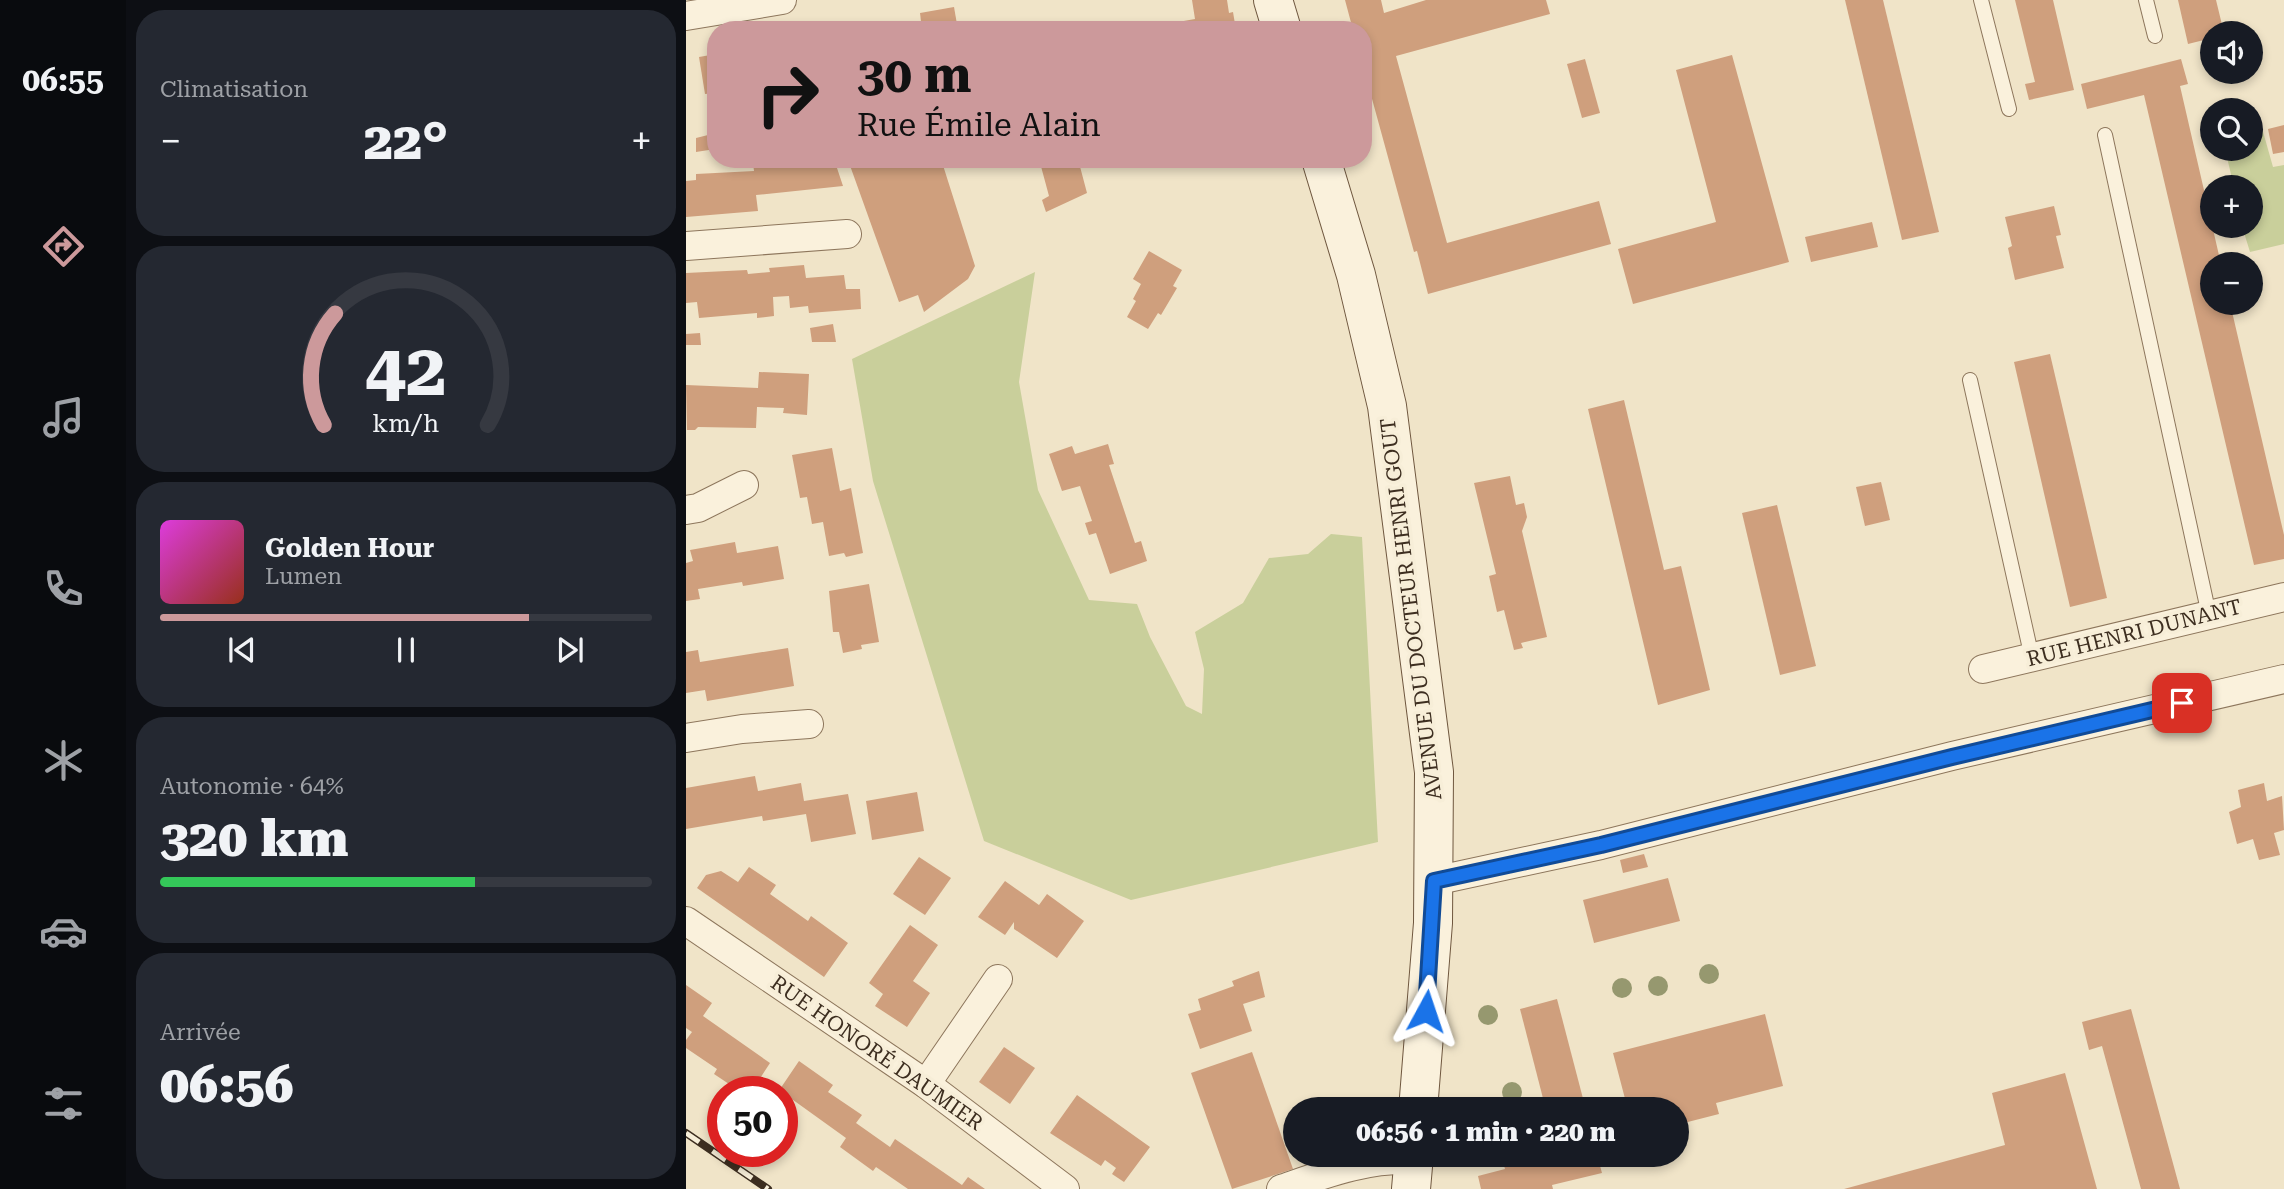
<!DOCTYPE html>
<html lang="fr">
<head>
<meta charset="utf-8">
<style>
	:root { --surface:#171b24; --page:#242831; --text:#f1f3f6; --muted:#9ea1a6; --line:#363941; --accent:#cc999b }
	body { margin:0; font-family:"Roboto Serif",serif; background:var(--page); color:var(--text); height:100vh; display:flex; flex-direction:column; font-size:26px; white-space:nowrap }
	* { box-sizing:border-box; margin:0 }
	p { font-size:23px; color:var(--muted) }
	.icon { flex:none; width:38px; height:38px; fill:none; stroke:currentColor; stroke-width:2; stroke-linecap:round; stroke-linejoin:round }
	.map { position:relative; flex:1; overflow:hidden }
	.panel { display:flex; flex-direction:column; gap:10px; padding:10px; background:#0d0f14; width:560px }
	.panel>* { flex:none }
	.banner { position:absolute; left:21px; top:21px; width:665px; height:147px; border-radius:28px; box-shadow:0 4px 10px #0003; background:#cc999b; color:#111; overflow:hidden }
	.tools { position:absolute; left:1514px; top:21px; display:grid; gap:14px }
	.tools a { display:grid; place-items:center; width:63px; height:63px; border-radius:50%; background:var(--surface); box-shadow:0 4px 10px #0003; font-size:35px }
	.speed { position:absolute; left:21px; top:1076px; display:flex; gap:14px; font-size:35px; font-weight:700; text-align:center }
	.speed>* { display:grid; place-content:center; width:91px; height:91px; border-radius:50%; background:var(--surface); box-shadow:0 4px 10px #0003; line-height:1 }
	.speed .limit { border:10px solid #d22; background:#fff; color:#111 }
	.pin { position:absolute; display:grid; place-items:center; width:60px; height:60px; color:#fff; margin:-30px; border-radius:14px; box-shadow:0 4px 10px #0006 }
	.me { position:absolute; width:77px; margin:-38px; rotate:5deg; stroke-linejoin:round; filter:drop-shadow(0 0 5px #0008) }
	.turn { display:flex; align-items:center; gap:24px; height:147px; padding:0 35px; font-size:32px }
	.turn .icon { width:91px; height:91px; stroke-width:2.5 }
	.turn b { display:block; font-size:49px; line-height:60px }
	.big { font-size:52px; font-weight:800; line-height:1.1 }
	.panel .card { flex:1; display:flex; flex-direction:column; justify-content:center; gap:10px; min-width:0; padding:0 24px; border-radius:28px; background:var(--page) }
	.panel .dial { align-items:center; gap:0 }
	.dial svg { height:182px; overflow:visible; fill:none; stroke:var(--line); stroke-width:7; stroke-linecap:round; text-anchor:middle }
	.dial text { fill:var(--text); stroke:none }
	.song { display:flex; align-items:center; gap:21px }
	.cover { width:84px; height:84px; border-radius:10px; background:linear-gradient(135deg,hsl(300 70% 55%),hsl(10 70% 35%)) }
	.played { height:7px; border-radius:4px; background:linear-gradient(90deg,var(--accent) 75%,var(--line) 75%) }
	.keys { display:flex; justify-content:space-around; direction:ltr }
	.heat { display:flex; justify-content:space-between; align-items:center; font-size:38px; direction:ltr }
	.charge { height:10px; border-radius:5px; background:linear-gradient(90deg,#34c759 64%,var(--line) 0) }
	.trip { position:absolute; left:597px; top:1097px; width:406px; height:70px; border-radius:35px; background:var(--surface); box-shadow:0 4px 10px #0003; font-weight:800; line-height:70px; text-align:center }
	main { display:flex; flex:1; min-height:0 }
	.menu { display:flex; flex-direction:column; width:126px; justify-content:space-around; align-items:center; background:#090b0e; color:var(--muted) }
	.menu .icon { width:49px; height:49px }
	.menu .selected { color:var(--accent) }
	.menu b { font-size:32px; color:var(--text) }
	.map>svg:first-child { display:block }
</style>
</head>
<body>
<main>
<nav class="menu">
<b>06:55</b>
<svg class="icon selected" aria-label="directions" viewBox="0 0 24 24"><path d="M12 3l9 9-9 9-9-9zM9 14v-3h6M13 9l2 2-2 2"/></svg>
<svg class="icon" aria-label="music" viewBox="0 0 24 24"><path d="M9 18V5l10-2v13"/><circle cx="6" cy="18" r="3"/><circle cx="16" cy="16" r="3"/></svg>
<svg class="icon" aria-label="phone" viewBox="0 0 24 24"><path d="M5 4h4l2 5-3 2q2 4 5 5l2-3 5 2v4C11 20 4 13 5 4z"/></svg>
<svg class="icon" aria-label="climate" viewBox="0 0 24 24"><path d="M12 3v18M4 7l16 10M4 17L20 7"/></svg>
<svg class="icon" aria-label="car" viewBox="0 0 24 24"><path d="M5 17H2v-5l4-1 3-4h7l3 4 3 1v5h-3M9 17h6M6 11h13"/><circle cx="7" cy="17" r="2"/><circle cx="17" cy="17" r="2"/></svg>
<svg class="icon" aria-label="filters" viewBox="0 0 24 24"><path d="M4 7h16M4 17h16"/><circle cx="9" cy="7" r="2"/><circle cx="15" cy="17" r="2"/></svg>
</nav>
<section class="panel">
<div class="card"><p>Climatisation</p>
<div class="heat"><a>−</a><b class="big">22°</b><a>+</a></div>
</div>
<div class="card dial"><svg viewBox="0 0 100 80">
<path d="M14 69A42 42 0 1 1 86 69"/>
<path d="M14 69A42 42 0 0 1 19 20" stroke="#cc999b"/>
<text x="50" y="56" font-size="32" font-weight="700">42</text>
<text x="50" y="72" font-size="11">km/h</text>
</svg></div>
<div class="card">
<div class="song"><i class="cover"></i><div><b>Golden Hour</b><p>Lumen</p></div></div>
<div class="played"></div>
<div class="keys"><svg class="icon" aria-label="previous" viewBox="0 0 24 24"><path d="M18 5L8 12l10 7zM5 5v14"/></svg><svg class="icon" aria-label="pause" viewBox="0 0 24 24"><path d="M8 5v14M16 5v14"/></svg><svg class="icon" aria-label="next" viewBox="0 0 24 24"><path d="M6 5l10 7-10 7zM19 5v14"/></svg></div>
</div>
<div class="card"><p>Autonomie · 64%</p><b class="big">320 km</b><div class="charge"></div></div>
<div class="card"><p>Arrivée</p><b class="big">06:56</b></div>
</section>
<div class="map">
<svg width="1598" height="1189" viewBox="0 0 1598 1189">
	<rect width="100%" height="100%" fill="#f0e4c8"/>
	<g fill="#c9cf9b">
		<path d="M1572,114L1587,167L1598,165V244L1564,252L1556,226H1564V187H1548L1539,149H1564L1565,116Z"/>
		<path d="M349,272L333,382L352,490L403,600L451,604L464,637L500,706L516,714L518,669L509,632L557,603L583,558L622,554L645,534L676,537L692,842L445,900L298,841L187,481L166,359Z"/>
	</g>
	<g fill="#cf9f7d">
		<path d="M506,0H541L543,13L547,12L550,30H493L492,22L509,19Z"/>
		<path d="M659,0H695L698,13L740,0H860L864,14L710,56L761,243L913,201L925,244L742,294L731,251L728,252L677,66V30H667Z"/>
		<path d="M1159,0H1197L1253,232L1216,240Z"/>
		<path d="M1329,0H1367L1388,90L1343,100L1339,84L1349,82Z"/>
		<path d="M1492,0H1530L1538,33H1526V38L1502,44Z"/>
		<path d="M268,7L272,30H236L234,13Z"/>
		<path d="M30,54V93L19,94L13,57Z"/>
		<path d="M1046,55L1103,262L947,304L932,249L1030,222L990,70Z"/>
		<path d="M899,59L914,113L896,118L881,64Z"/>
		<path d="M1495,59L1502,84L1494,86L1535,264H1526V303H1544L1598,535V559L1568,565L1458,95L1401,109L1395,84Z"/>
		<path d="M1598,125V152L1587,154L1582,129Z"/>
		<path d="M22,135L23,142L28,141L29,149L10,152V138Z"/>
		<path d="M99,159H148L157,186L70,195L72,211L0,217V181L10,180V174L68,171L67,163Z"/>
		<path d="M166,159H255L289,266L282,279L238,312L232,295L213,302L162,160Z"/>
		<path d="M353,159H392L401,193L360,212L356,200L363,196Z"/>
		<path d="M1368,206L1375,235L1370,236L1378,268L1329,280L1322,248L1326,246L1319,217Z"/>
		<path d="M1186,222L1192,247L1125,262L1119,237Z"/>
		<path d="M463,251L496,270L487,286L491,288L475,315L472,313L462,329L441,317L450,301L447,299L455,284L447,279Z"/>
		<path d="M118,265L120,278L158,275L160,289H174L175,309L123,313L122,306L104,308L103,296L87,297L88,316L71,318V313L13,318L11,302L0,303V273L61,270L62,274L84,272L83,268Z"/>
		<path d="M147,324L150,342H126L124,328Z"/>
		<path d="M14,333L15,345H0V334Z"/>
		<path d="M1364,354L1421,598L1384,607L1328,362Z"/>
		<path d="M73,372L123,374L121,415L97,413L98,408L71,407L70,428L12,427L9,430H1L0,385L72,388Z"/>
		<path d="M938,400L978,570L995,566L1024,690L972,705L902,409Z"/>
		<path d="M422,444L428,464L423,465L449,543L455,541L461,561L424,574L410,533L403,535L399,523L406,521L394,486L376,491L363,454L386,446L389,454Z"/>
		<path d="M146,448L154,491L165,488L177,553L160,557L158,553L143,556L137,522L126,524L121,497L114,498L106,455Z"/>
		<path d="M824,476L830,505L838,503L841,517L836,531L861,637L835,643L837,648L828,650L818,610L811,612L803,576L810,574L788,483Z"/>
		<path d="M1195,482L1204,520L1179,526L1170,487Z"/>
		<path d="M1091,505L1130,666L1094,675L1056,513Z"/>
		<path d="M49,542L51,553L92,546L98,579L57,586L56,582L12,589L14,599L0,601V563L7,561L4,550Z"/>
		<path d="M183,584L193,642L175,645L176,649L157,653L153,632H147L143,591Z"/>
		<path d="M102,648L108,686L21,701L19,690L0,693V652L12,650L14,662Z"/>
		<path d="M69,776L72,791L115,783L118,801L162,794L170,834L125,842L120,814L77,821L76,816L0,829V788Z"/>
		<path d="M1578,783L1581,801L1596,796L1598,830L1588,833L1594,855L1573,860L1567,839L1551,844L1543,812L1555,807L1552,790Z"/>
		<path d="M231,792L238,831L186,840L180,801Z"/>
		<path d="M958,854L962,867L937,873L934,860Z"/>
		<path d="M233,857L265,878L239,915L207,894Z"/>
		<path d="M63,867L90,885L84,894L122,921L125,916L162,943L138,977L11,888L20,875L35,871L52,882Z"/>
		<path d="M982,878L994,921L908,943L897,900Z"/>
		<path d="M319,881L353,905L361,894L398,921L371,958L328,929V922L319,935L292,917Z"/>
		<path d="M224,925L252,945L227,981L244,993L221,1027L189,1006L197,994L183,983Z"/>
		<path d="M573,971L579,997L557,1004L566,1031L514,1049L502,1014L515,1010L512,999L548,986L546,981Z"/>
		<path d="M0,985L26,1003L17,1016L84,1063L65,1092H55L28,1074L31,1069L0,1048V1040L6,1032L0,1028Z"/>
		<path d="M871,999L900,1110H860L834,1009Z"/>
		<path d="M1445,1009L1494,1189H1455L1416,1046L1403,1050L1396,1022Z"/>
		<path d="M1079,1014L1097,1086L1030,1103L1033,1114L990,1125V1110H942L927,1053Z"/>
		<path d="M318,1047L349,1068L324,1104L293,1082Z"/>
		<path d="M566,1052L607,1169L546,1189L505,1073Z"/>
		<path d="M113,1061L147,1085L142,1092L176,1115L170,1123L204,1147L209,1139L276,1185L282,1177L299,1189H222L190,1167L187,1171L154,1147L160,1138L96,1092H92Z"/>
		<path d="M1379,1073L1411,1189H1158L1319,1145L1306,1093Z"/>
		<path d="M391,1095L464,1147L438,1182L426,1174L430,1168L419,1160L415,1166L364,1133Z"/>
		<path d="M826,1155H911L916,1173L866,1185L867,1189H795L792,1176L819,1169L816,1158Z"/>
	</g>
	<g fill="none" stroke-linecap="round" stroke-linejoin="round">
		<g stroke="#8d765c" stroke-width="16">
			<g id="lane">
				<path d="M1295,0L1323,109"/>
				<path d="M1460,0L1469,36"/>
				<path d="M1419,135L1523,615"/>
				<path d="M1284,380L1346,658"/>
			</g>
		</g>
		<g stroke="#8d765c" stroke-width="30">
			<g id="street">
				<path d="M0,16L96,0"/>
				<path d="M0,246L161,234"/>
				<path d="M0,510L12,508L58,485"/>
				<path d="M1297,669L1598,597"/>
				<path d="M0,738L56,729L123,724"/>
				<path d="M748,881L915,845L1266,756L1598,679"/>
				<path d="M0,921L240,1084L379,1189"/>
				<path d="M240,1084L312,979"/>
				<path d="M595,1189C639,1174 680,1158 728,1160"/>
			</g>
		</g>
		<g stroke="#6f573f" stroke-width="40">
			<g id="secondary">
				<path d="M587,0L596,30"/>
				<path d="M635,159L670,275L701,406L748,772L747,923L732,1110"/>
				<path d="M725,1189L728,1155"/>
			</g>
		</g>
		<use href="#lane" stroke="#faf1dc" stroke-width="14"/>
		<use href="#street" stroke="#faf1dc" stroke-width="28"/>
		<use href="#secondary" stroke="#faf1dc" stroke-width="38"/>
		<g stroke="#3d2e20" stroke-width="8">
			<path id="rail" d="M0,1133L82,1189"/>
		</g>
		<use href="#rail" stroke="#f7eed8" stroke-width="5" stroke-dasharray="16" stroke-linecap="butt"/>
	</g>
	<g fill="#96986f">
		<circle cx="1023" cy="974" r="10"/>
		<circle cx="972" cy="986" r="10"/>
		<circle cx="936" cy="988" r="10"/>
		<circle cx="802" cy="1015" r="10"/>
		<circle cx="826" cy="1092" r="10"/>
	</g>
	<g fill="none" stroke-linecap="round" stroke-linejoin="round">
		<g stroke="#114b97" stroke-width="18">
			<path id="route" d="M740,1011L748,881L915,845L1266,757L1496,703"/>
		</g>
		<use href="#route" stroke="#1a73e8" stroke-width="12"/>
	</g>
	<g text-anchor="middle" stroke-width="7" stroke-linejoin="round" paint-order="stroke">
		<g font-size="21" fill="#3d2e20" stroke="#f7eed8">
			<text transform="translate(725 609) rotate(-97)" y="7">AVENUE DU DOCTEUR HENRI GOUT</text>
			<text transform="translate(1448 633) rotate(-14)" y="7">RUE HENRI DUNANT</text>
			<text transform="translate(191 1053) rotate(35)" y="7">RUE HONORÉ DAUMIER</text>
		</g>
	</g>
</svg>
<div class="tools">
<a><svg class="icon" aria-label="sound" viewBox="0 0 24 24"><path d="M4 9h4l5-4v14l-5-4H4zM17 9q2 3 0 6"/></svg></a>
<a><svg class="icon" aria-label="search" viewBox="0 0 24 24"><circle cx="10" cy="10" r="6"/><path d="M15 15l6 6"/></svg></a>
<a>+</a>
<a>−</a>
</div>
<div class="speed"><div class="limit">50</div></div>
<div class="pin" style="left:1496px;top:703px;background:#d93025"><svg class="icon" aria-label="arrive" viewBox="0 0 24 24"><path d="M6 21V4h12l-3 4 3 4H6"/></svg></div>
<svg class="me" style="left:740px;top:1011px" viewBox="-20 -20 40 40"><path d="M0-17L14 15 0 8-14 15z" fill="#1a73e8" stroke="#fff" stroke-width="4"/></svg>
<div class="trip">06:56 · 1 min · 220 m</div>
<div class="banner">
<div class="turn"><svg class="icon" aria-label="right" viewBox="0 0 24 24"><path d="M7 20v-9h11M14 6l5 5-5 5"/></svg><div><b>30 m</b>Rue Émile Alain</div></div>
</div>
</div>
</main>
</body>
</html>
